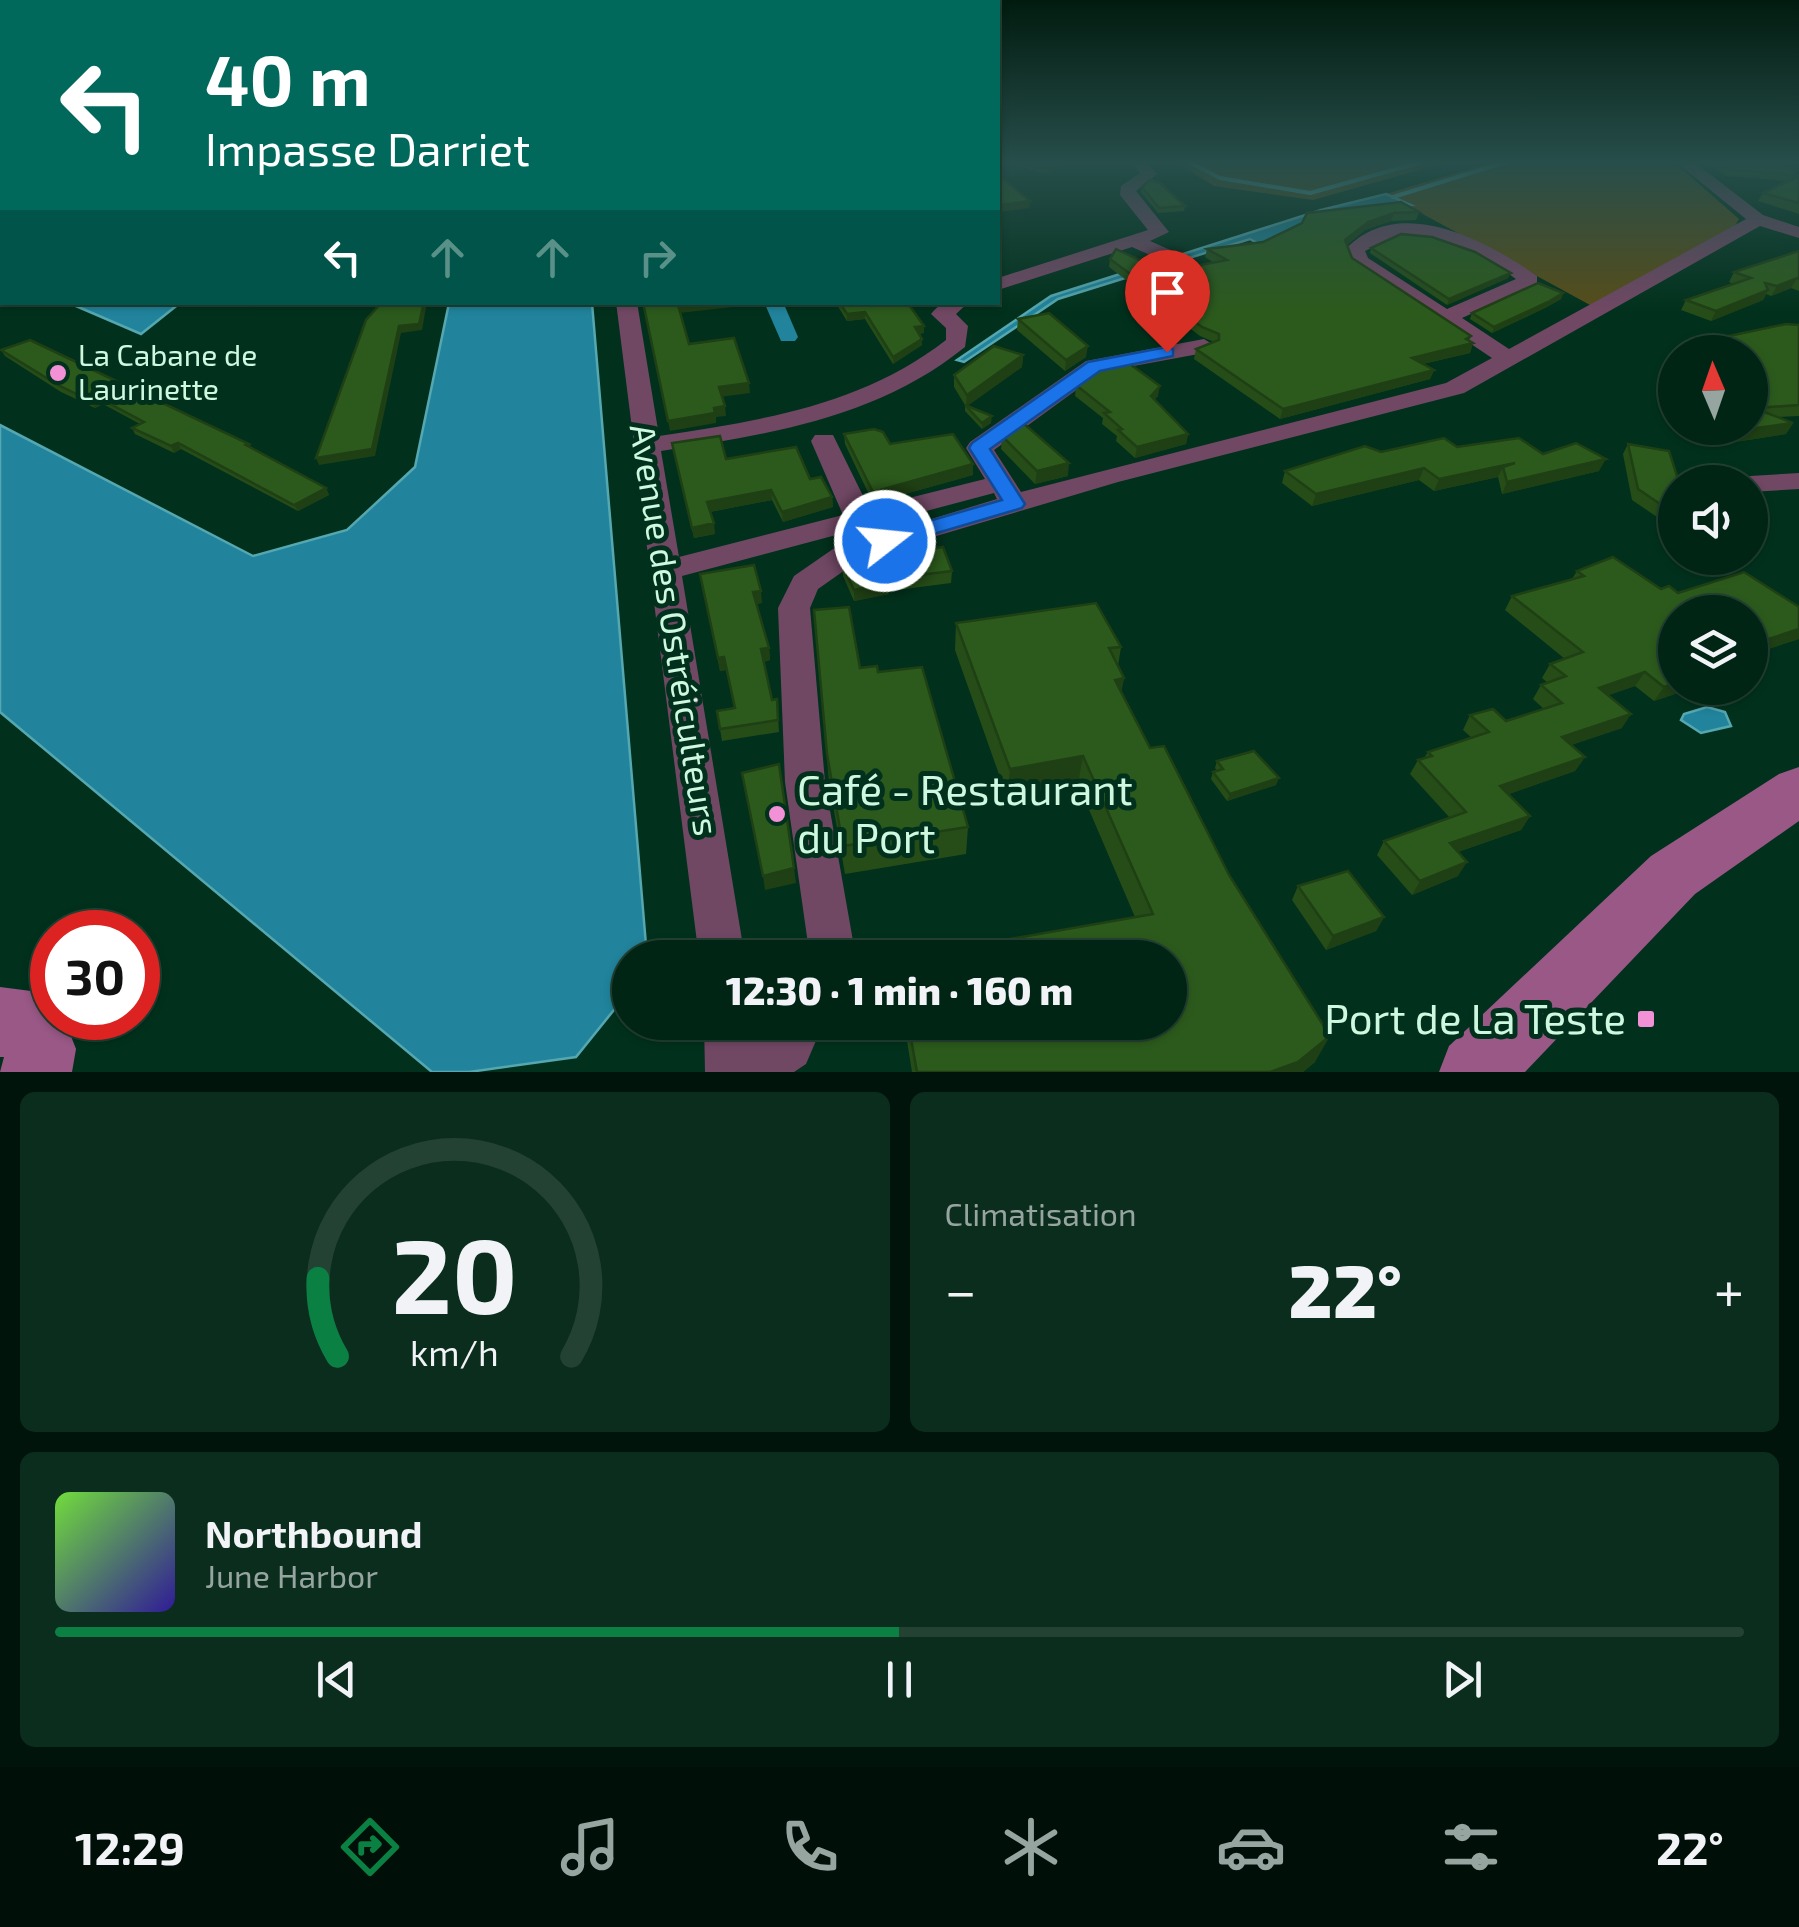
<!DOCTYPE html>
<html lang="fr">
<head>
<meta charset="utf-8">
<style>
	:root { --surface:#012515; --page:#0b2d1e; --text:#f1f3f6; --muted:#96a5a0; --line:#234234; --accent:#0b8043 }
	body { margin:0; font-family:"Exo 2",sans-serif; background:var(--page); color:var(--text); height:100vh; display:flex; flex-direction:column; font-size:38px; white-space:nowrap }
	* { box-sizing:border-box; margin:0 }
	p { font-size:32px; color:var(--muted) }
	.icon { flex:none; width:55px; height:55px; fill:none; stroke:currentColor; stroke-width:2; stroke-linecap:round; stroke-linejoin:round }
	.map { position:relative; height:1072px; overflow:hidden }
	.panel { display:flex; flex-direction:column; gap:20px; padding:20px; background:#01140c; flex:1 }
	.panel>* { flex:none }
	.hud { position:absolute; left:0px; top:0px; width:1000px; height:305px; box-shadow:0 2px 8px #0004,0 0 0 2px var(--line); background:#00695c; color:#fff; overflow:hidden }
	.needle { width:65px; rotate:358deg }
	.tools { position:absolute; left:1658px; top:335px; display:grid; gap:20px }
	.tools a { display:grid; place-items:center; width:110px; height:110px; border-radius:50%; background:var(--surface); box-shadow:0 2px 8px #0004,0 0 0 2px var(--line); font-size:50px }
	.speed { position:absolute; left:30px; top:910px; display:flex; gap:20px; font-size:50px; font-weight:700; text-align:center }
	.speed>* { display:grid; place-content:center; width:130px; height:130px; border-radius:50%; background:var(--surface); box-shadow:0 2px 8px #0004,0 0 0 2px var(--line); line-height:1 }
	.speed .limit { border:15px solid #d22; background:#fff; color:#111 }
	.pin { position:absolute; display:grid; place-items:center; width:85px; height:85px; color:#fff; margin:-102px -42px; border-radius:50% 50% 50% 0; rotate:-45deg; box-shadow:0 0 10px #0007 }
	.pin .icon { rotate:45deg }
	.me { position:absolute; width:110px; margin:-55px; rotate:74deg; stroke-linejoin:round; filter:drop-shadow(0 0 8px #0008) }
	.turn { display:flex; align-items:center; gap:35px; height:210px; padding:0 40px; font-size:45px }
	.turn .icon { width:130px; height:130px; stroke-width:2.5 }
	.turn b { display:block; font-size:70px; line-height:85px }
	.lanes { display:flex; align-items:center; height:95px; padding:0 40px; background:#0003; justify-content:center; gap:50px; direction:ltr }
	.lanes .off { opacity:.35 }
	.big { font-size:75px; font-weight:800; line-height:1.1 }
	.panel .tile { flex:1; display:flex; flex-direction:column; justify-content:center; gap:15px; min-width:0; padding:0 35px; border-radius:15px; background:var(--page) }
	.panel .dial { align-items:center; gap:0 }
	.dial svg { height:260px; overflow:visible; fill:none; stroke:var(--line); stroke-width:7; stroke-linecap:round; text-anchor:middle }
	.dial text { fill:var(--text); stroke:none }
	.song { display:flex; align-items:center; gap:30px }
	.cover { width:120px; height:120px; border-radius:15px; background:linear-gradient(135deg,hsl(100 70% 55%),hsl(250 70% 35%)) }
	.played { height:10px; border-radius:5px; background:linear-gradient(90deg,var(--accent) 50%,var(--line) 50%) }
	.keys { display:flex; justify-content:space-around; direction:ltr }
	.heat { display:flex; justify-content:space-between; align-items:center; font-size:55px; direction:ltr }
	.panel .tiles { flex:1; display:grid; gap:20px; grid-template-columns:1fr 1fr }
	.tile:last-child { grid-column:span 2 }
	.trip { position:absolute; left:612px; top:940px; width:575px; height:100px; border-radius:50px; background:var(--surface); box-shadow:0 2px 8px #0004,0 0 0 2px var(--line); font-weight:800; line-height:100px; text-align:center }
	.tab-bar { display:flex; height:160px; justify-content:space-around; align-items:center; background:#000f08; color:var(--muted) }
	.tab-bar .icon { width:70px; height:70px }
	.tab-bar .current { color:var(--accent) }
	.tab-bar b { font-size:45px; color:var(--text) }
	.map>svg:first-child { display:block }
</style>
</head>
<body>
<div class="map">
<svg width="1799" height="1072" viewBox="0 0 1799 1072">
	<rect width="100%" height="100%" fill="#01311c"/>
	<g fill="#574d19">
		<path d="M1176,162H1447L1313,200L1214,186Z"/>
		<path d="M1492,162H1674L1739,219L1733,229L1590,305L1386,194Z"/>
	</g>
	<g fill="#21849c" stroke="#55a7b0" stroke-width="2.5">
		<path d="M1386,194L1411,205L1357,211L1275,253L1250,239L1058,299L964,362L957,360L1051,296L1321,210Z"/>
		<path d="M69,303H180L141,334Z"/>
		<path d="M449,303H592L647,957L630,958V990L576,1057L469,1072H432L0,712V425L253,556L347,530L415,467Z"/>
		<path d="M1707,707L1725,712L1731,726L1701,733L1681,720L1684,714Z"/>
	</g>
	<g fill="none" stroke-linecap="round" stroke-linejoin="round">
		<g stroke="#55a7b0" stroke-width="4">
			<path d="M1189,162L1220,178L1310,193L1422,162"/>
			<path d="M1393,197L1506,162"/>
		</g>
		<path fill="#21849c" fill-rule="evenodd" d="M764,302H783L798,337L795,341H781Z"/>
		<g fill="#714864" fill-rule="evenodd">
			<path d="M1132,162H1146L1157,174L1136,191L1169,232L1150,241L1193,260V268H1179L1132,247L998,290V278L1148,230L1120,195L1121,186L1140,173Z"/>
			<path d="M1676,162H1694L1763,215L1799,227V238L1760,226L1464,393L1118,482L896,548L855,563L818,589L810,608L825,782L856,958H810L785,782L778,608L794,576L833,549L997,499L994,493L682,576L745,958H699L616,302H637L659,436C762,420 861,406 946,340V328L931,314C941,300 954,302 969,302L956,314L968,326L965,347C877,418 771,434 661,451L679,557L843,515L811,441L815,435H833L869,508L985,479L966,448L970,442L1086,361L1204,339L1215,346L1204,353L1101,372L994,450L1021,492L1446,383L1492,358L1353,265L1346,249C1399,193 1487,241 1537,276V284L1462,318L1509,349L1746,219ZM1399,235C1444,235 1480,253 1516,279L1447,309L1368,258L1365,251Z"/>
			<path d="M1799,473V489L1750,492V482H1737L1750,476Z"/>
			<path d="M704,1022H753L754,1040L773,1022H824L806,1064L794,1072H705Z"/>
		</g>
		<g fill="#995886" fill-rule="evenodd">
			<path d="M1799,767V821L1695,894L1525,1072H1439L1449,1046L1651,856L1779,774Z"/>
			<path d="M0,987L31,991L52,1000V1018H64L76,1049L72,1072H0L4,1057H0Z"/>
		</g>
	</g>
	<g fill="#264d18">
		<path d="M1013,162H1066L1046,174L1013,165Z"/>
		<path d="M1707,162H1774L1795,175L1792,179L1799,176V214L1758,201L1763,193L1789,181L1726,176Z"/>
		<path d="M1142,187L1185,206L1184,211L1158,213L1141,192Z"/>
		<path d="M1401,202L1419,212L1416,220L1391,221L1365,230L1347,245L1352,258L1473,343L1470,353L1423,364L1434,370L1430,379L1280,419L1194,359L1196,349L1214,342L1200,336L1109,267L1110,259L1165,272L1214,263L1205,257L1207,249L1263,242Z"/>
		<path d="M1371,248L1508,278L1447,305L1370,253Z"/>
		<path d="M1799,251V291L1791,288L1771,296L1766,294L1763,300L1711,321L1681,310L1686,300L1734,284L1729,282L1734,272Z"/>
		<path d="M1563,293L1561,299L1545,308L1492,333L1470,319L1472,313Z"/>
		<path d="M818,302H907L924,326V333L919,334L922,339V345L893,364L865,319L847,321L837,305L820,307Z"/>
		<path d="M1018,319L1086,357L1065,371L1017,330Z"/>
		<path d="M1799,325V416L1778,417L1793,423L1786,434L1735,442L1712,428H1750V352H1709L1705,350L1710,340Z"/>
		<path d="M1,350L249,444L252,448L326,488L329,495L298,511L181,449L174,453L135,434L132,428L140,424L103,404L95,408L61,392L5,356Z"/>
		<path d="M1023,355L1022,367L967,406L991,423L982,429L965,411V405L954,387V375Z"/>
		<path d="M1672,361H1675V377L1666,372Z"/>
		<path d="M1076,385L1158,396L1154,400L1188,434L1186,444L1135,458L1116,441L1117,436L1102,424L1103,418L1075,396Z"/>
		<path d="M844,434L973,464V475L873,503L845,444Z"/>
		<path d="M1002,436L1068,476L1035,484L1001,449Z"/>
		<path d="M1628,444L1675,482V516L1660,519L1632,500L1623,454Z"/>
		<path d="M1457,447L1543,454L1599,471L1502,494L1498,477L1434,491L1419,480L1312,506L1282,483L1285,471L1381,452Z"/>
		<path d="M674,453L726,459L832,497L833,507L783,522L772,500L710,512L715,534L694,538Z"/>
		<path d="M874,551L899,554L952,571L951,583L889,591V594L854,601L843,576L842,564L874,558Z"/>
		<path d="M1577,571L1678,593L1799,607V639L1750,655V612L1675,688H1689L1687,690L1654,701L1635,686L1608,695L1622,728L1571,745L1585,757L1575,771L1509,794L1530,816L1521,830L1458,852V876L1412,895L1377,855L1384,841L1450,818L1410,774L1418,760L1424,758L1428,752L1472,738L1463,730L1470,715L1506,721L1544,709L1533,699L1541,685L1548,683L1542,678L1550,664L1565,659L1505,610L1512,596L1572,579Z"/>
		<path d="M700,574L762,603L756,604L769,648L770,660L764,662L772,700L777,699L779,732L722,741L717,711L734,708L726,670L720,671Z"/>
		<path d="M814,610L860,668L878,672L968,827L966,854L845,874L829,782Z"/>
		<path d="M956,623L1121,647L1118,666L1124,678L1121,692L1315,1062L1303,1072H912L904,1022H1170L1135,917L1078,784L1007,797L955,650Z"/>
		<path d="M1217,761L1276,785L1227,801L1211,779L1213,772L1217,771L1215,768Z"/>
		<path d="M1298,886L1384,917L1376,931L1326,950L1292,900Z"/>
	</g>
	<g fill="#1f3f14">
		<path d="M1059,162H1066L1046,174V169Z"/>
		<path d="M1030,201L1029,208L1000,212V205Z"/>
		<path d="M1394,213L1391,221L1365,230L1342,248L1345,240L1368,222Z"/>
		<path d="M1511,273L1508,278L1447,305L1449,299Z"/>
		<path d="M1797,278L1791,288L1771,296L1777,286Z"/>
		<path d="M1768,290L1763,300L1711,321L1716,311Z"/>
		<path d="M1563,293L1561,299L1545,308L1492,333L1494,327Z"/>
		<path d="M424,302H427L422,330L401,333L375,456L319,465L316,458L399,326Z"/>
		<path d="M694,302H742V306L679,313L678,305Z"/>
		<path d="M820,302H837V305L820,307Z"/>
		<path d="M865,312V319L847,321V314Z"/>
		<path d="M924,326V333L915,334V327Z"/>
		<path d="M1471,336L1467,345L1473,343L1470,353L1409,367L1412,358Z"/>
		<path d="M922,339V345L893,364V357Z"/>
		<path d="M1088,346L1086,357L1065,371L1066,360Z"/>
		<path d="M1023,355L1022,367L966,407L967,395Z"/>
		<path d="M1434,370L1430,379L1280,419L1283,409Z"/>
		<path d="M749,383L750,393L720,397L719,387Z"/>
		<path d="M1160,386L1158,396L1149,406L1151,396Z"/>
		<path d="M99,398L103,404L95,408L91,401Z"/>
		<path d="M725,406L726,416L716,417V423L670,431L668,421L714,408Z"/>
		<path d="M992,416L991,423L982,429V423Z"/>
		<path d="M1793,423L1786,434L1735,442L1742,430Z"/>
		<path d="M1188,434L1186,444L1135,458L1137,447Z"/>
		<path d="M178,443L181,449L174,453L171,446Z"/>
		<path d="M1606,459L1599,471L1502,494L1507,482Z"/>
		<path d="M1069,463L1068,476L1035,484L1037,471Z"/>
		<path d="M1515,463L1503,467L1498,477L1434,491L1439,479Z"/>
		<path d="M973,464V475L873,503V492Z"/>
		<path d="M1424,468L1419,480L1312,506L1316,494Z"/>
		<path d="M326,488L329,495L298,511L294,505Z"/>
		<path d="M771,490L772,500L708,512L707,502Z"/>
		<path d="M832,497L833,507L783,522L782,512Z"/>
		<path d="M1675,506V516L1660,519L1666,508Z"/>
		<path d="M714,523L715,534L694,538L692,528Z"/>
		<path d="M889,582V594L854,601V590Z"/>
		<path d="M761,591L762,603L754,604L753,592Z"/>
		<path d="M1799,629V639L1750,655V645Z"/>
		<path d="M769,648L770,660L762,662L761,649Z"/>
		<path d="M724,657L726,670L720,671L718,658Z"/>
		<path d="M1645,672L1635,686L1590,702L1599,688Z"/>
		<path d="M1124,678L1119,705L1115,680Z"/>
		<path d="M1675,683V688H1689L1687,690L1654,701L1664,687Z"/>
		<path d="M1631,714L1622,728L1553,751L1562,737Z"/>
		<path d="M1083,756L1078,784L1007,797L1010,769Z"/>
		<path d="M1585,757L1575,771L1492,800L1500,786Z"/>
		<path d="M1279,778L1276,785L1227,801L1230,794Z"/>
		<path d="M1530,816L1521,830L1442,857L1450,843Z"/>
		<path d="M1467,862L1458,876L1412,895L1420,881Z"/>
		<path d="M794,868L796,883L765,890L763,876Z"/>
		<path d="M1384,917L1376,931L1326,950L1333,936Z"/>
		<path d="M1330,1036L1315,1062L1303,1072H1270Z"/>
	</g>
	<g fill="#2c5a1c" stroke="#1f3f14" stroke-width="2.5">
		<path d="M1019,162H1059L1046,169Z"/>
		<path d="M1717,162H1774L1796,171L1795,175L1729,170Z"/>
		<path d="M998,175L1030,201L1000,205L998,202Z"/>
		<path d="M1799,176V203L1763,193Z"/>
		<path d="M1150,180L1160,183L1185,206L1159,208L1142,187Z"/>
		<path d="M1401,202L1419,212L1394,213L1368,222L1345,240L1352,258L1471,336L1466,339L1473,343L1412,358L1434,370L1283,409L1196,349L1219,340V334L1202,327L1110,259L1116,249L1165,272L1227,260L1207,249L1263,242L1302,223L1307,213Z"/>
		<path d="M1401,234L1432,237L1475,252L1511,273L1449,299L1371,248Z"/>
		<path d="M1799,251V279L1797,278L1777,286L1765,283L1768,290L1716,311L1686,300L1751,278L1734,272Z"/>
		<path d="M1538,283L1563,293L1548,302L1494,327L1472,313Z"/>
		<path d="M382,302H424L419,324L399,326L372,449L316,458L366,320Z"/>
		<path d="M643,302H694L678,305L689,344L734,338L749,383L719,387L725,406L714,408L715,413L668,421Z"/>
		<path d="M839,302H907L924,326L915,327L922,339L893,357L865,312L847,314Z"/>
		<path d="M1049,313L1088,346L1066,360L1018,319Z"/>
		<path d="M1786,324L1799,325V405L1754,408L1793,423L1742,430L1737,428H1750V352H1737L1710,340Z"/>
		<path d="M30,340L249,444L246,445L326,488L294,505L178,443L171,446L132,428L144,422L99,398L91,401L58,385L1,350Z"/>
		<path d="M994,346L1023,355L967,395L954,375Z"/>
		<path d="M1127,362L1160,386L1151,396L1188,434L1137,447L1118,430L1122,429L1104,413L1110,412L1076,385L1104,365Z"/>
		<path d="M965,405L992,416L982,423Z"/>
		<path d="M1022,422L1069,463L1037,471L1002,436Z"/>
		<path d="M874,429L883,432L890,444L953,434L973,464L873,492L844,434Z"/>
		<path d="M720,436L726,459L796,447L810,479L821,477L832,497L782,512L771,490L707,502L714,523L692,528L672,443Z"/>
		<path d="M1444,438L1457,447L1519,438L1543,454L1576,443L1606,459L1507,482L1503,467L1515,463L1439,479L1424,468L1316,494L1285,471L1365,446L1381,452Z"/>
		<path d="M1628,444L1669,451L1679,482H1675V506L1666,508L1638,489Z"/>
		<path d="M895,547L899,554L943,547L952,571L887,579L889,582L854,590L842,564L876,558L874,551Z"/>
		<path d="M1613,557L1661,589L1669,586L1678,593L1744,572L1799,607V629L1750,645V612H1675V683L1664,687L1645,672L1599,688L1631,714L1562,737L1585,757L1500,786L1530,816L1450,843L1467,862L1420,881L1384,841L1466,812L1418,760L1432,756L1428,752L1489,732L1470,715L1493,709L1506,721L1562,703L1541,685L1566,676L1550,664L1583,652L1512,596L1584,576L1577,571Z"/>
		<path d="M754,565L761,591L753,592L769,648L761,649L772,700L777,699L778,720L720,729L717,711L735,708L724,657L718,658L700,574Z"/>
		<path d="M1096,603L1121,647L1109,648L1124,678L1115,680L1150,748L1164,746L1229,875L1330,1036L1298,1062L1270,1072H917L908,1022H1170V958H901L1153,914L1083,756L1010,769L956,623Z"/>
		<path d="M849,607L860,668L877,666L878,672L922,667L968,827L843,846L827,754L814,610Z"/>
		<path d="M1254,751L1279,778L1230,794L1213,772L1223,769L1217,761Z"/>
		<path d="M779,764L794,868L763,876L742,773Z"/>
		<path d="M1348,871L1384,917L1333,936L1298,886Z"/>
	</g>
	<linearGradient id="sky" x2="0" y2="1"><stop stop-color="#011b0f"/><stop offset="0.52" stop-color="#274e4b"/><stop offset="1" stop-color="#274e4b" stop-opacity="0"/></linearGradient>
	<rect width="1799" height="312" fill="url(#sky)"/>
	<path fill="#1a73e8" stroke="#114b97" stroke-width="2.5" d="M1167,347L1173,349V356L1100,371L990,449L1025,504L1022,508L893,546H877V536L1002,500L969,448L972,443L1088,362Z"/>
	<g fill="#f391d6" stroke="#01311c" stroke-width="4">
		<circle cx="58" cy="373" r="10"/>
		<circle cx="777" cy="814" r="10"/>
		<rect x="1636" y="1009" width="20" height="20" rx="5"/>
	</g>
	<g text-anchor="middle" stroke-width="10" stroke-linejoin="round" paint-order="stroke">
		<g font-size="30" fill="#cff8e0" stroke="#01311c" text-anchor="start">
			<text x="78" y="366">La Cabane de<tspan x="78" dy="34">Laurinette</tspan></text>
		</g>
		<g font-size="35" fill="#cff8e0" stroke="#01311c">
			<text transform="translate(674 630) rotate(81)" y="12">Avenue des Ostréiculteurs</text>
		</g>
		<g font-size="42" fill="#cff8e0" stroke="#01311c" text-anchor="start">
			<text x="797" y="805">Café - Restaurant<tspan x="797" dy="48">du Port</tspan></text>
			<text x="1626" y="1034" text-anchor="end">Port de La Teste</text>
		</g>
	</g>
</svg>
<div class="tools">
<a><svg class="needle" viewBox="-14 -14 28 28"><path d="M0-13l5 13h-10z" fill="#e53935"/><path d="M0 13l5-13h-10z" fill="#96a5a0"/></svg></a>
<a><svg class="icon" aria-label="sound" viewBox="0 0 24 24"><path d="M4 9h4l5-4v14l-5-4H4zM17 9q2 3 0 6"/></svg></a>
<a><svg class="icon" aria-label="layers" viewBox="0 0 24 24"><path d="M12 4l9 5-9 5-9-5zM3 14l9 5 9-5"/></svg></a>
</div>
<div class="speed"><div class="limit">30</div></div>
<div class="pin" style="left:1167px;top:352px;background:#d93025"><svg class="icon" aria-label="arrive" viewBox="0 0 24 24"><path d="M6 21V4h12l-3 4 3 4H6"/></svg></div>
<svg class="me" style="left:885px;top:541px" viewBox="-20 -20 40 40"><circle r="17" fill="#1a73e8" stroke="#fff" stroke-width="3"/><path d="M0-11L8 9 0 5-8 9z" fill="#fff"/></svg>
<div class="trip">12:30 · 1 min · 160 m</div>
<div class="hud">
<div class="turn"><svg class="icon" aria-label="left" viewBox="0 0 24 24"><path d="M17 20v-9H6M10 6l-5 5 5 5"/></svg><div><b>40 m</b>Impasse Darriet</div></div>
<div class="lanes"><svg class="icon" aria-label="left" viewBox="0 0 24 24"><path d="M17 20v-9H6M10 6l-5 5 5 5"/></svg><svg class="icon off" aria-label="ahead" viewBox="0 0 24 24"><path d="M12 20V5M6 11l6-6 6 6"/></svg><svg class="icon off" aria-label="ahead" viewBox="0 0 24 24"><path d="M12 20V5M6 11l6-6 6 6"/></svg><svg class="icon off" aria-label="right" viewBox="0 0 24 24"><path d="M7 20v-9h11M14 6l5 5-5 5"/></svg></div>
</div>
</div>
<section class="panel">
<div class="tiles">
<div class="tile dial"><svg viewBox="0 0 100 80">
<path d="M14 69A42 42 0 1 1 86 69"/>
<path d="M14 69A42 42 0 0 1 8 45" stroke="#0b8043"/>
<text x="50" y="56" font-size="32" font-weight="700">20</text>
<text x="50" y="72" font-size="11">km/h</text>
</svg></div>
<div class="tile"><p>Climatisation</p>
<div class="heat"><a>−</a><b class="big">22°</b><a>+</a></div>
</div>
<div class="tile">
<div class="song"><i class="cover"></i><div><b>Northbound</b><p>June Harbor</p></div></div>
<div class="played"></div>
<div class="keys"><svg class="icon" aria-label="previous" viewBox="0 0 24 24"><path d="M18 5L8 12l10 7zM5 5v14"/></svg><svg class="icon" aria-label="pause" viewBox="0 0 24 24"><path d="M8 5v14M16 5v14"/></svg><svg class="icon" aria-label="next" viewBox="0 0 24 24"><path d="M6 5l10 7-10 7zM19 5v14"/></svg></div>
</div>
</div>
</section>
<nav class="tab-bar">
<b>12:29</b>
<svg class="icon current" aria-label="directions" viewBox="0 0 24 24"><path d="M12 3l9 9-9 9-9-9zM9 14v-3h6M13 9l2 2-2 2"/></svg>
<svg class="icon" aria-label="music" viewBox="0 0 24 24"><path d="M9 18V5l10-2v13"/><circle cx="6" cy="18" r="3"/><circle cx="16" cy="16" r="3"/></svg>
<svg class="icon" aria-label="phone" viewBox="0 0 24 24"><path d="M5 4h4l2 5-3 2q2 4 5 5l2-3 5 2v4C11 20 4 13 5 4z"/></svg>
<svg class="icon" aria-label="climate" viewBox="0 0 24 24"><path d="M12 3v18M4 7l16 10M4 17L20 7"/></svg>
<svg class="icon" aria-label="car" viewBox="0 0 24 24"><path d="M5 17H2v-5l4-1 3-4h7l3 4 3 1v5h-3M9 17h6M6 11h13"/><circle cx="7" cy="17" r="2"/><circle cx="17" cy="17" r="2"/></svg>
<svg class="icon" aria-label="filters" viewBox="0 0 24 24"><path d="M4 7h16M4 17h16"/><circle cx="9" cy="7" r="2"/><circle cx="15" cy="17" r="2"/></svg>
<b>22°</b>
</nav>
</body>
</html>
